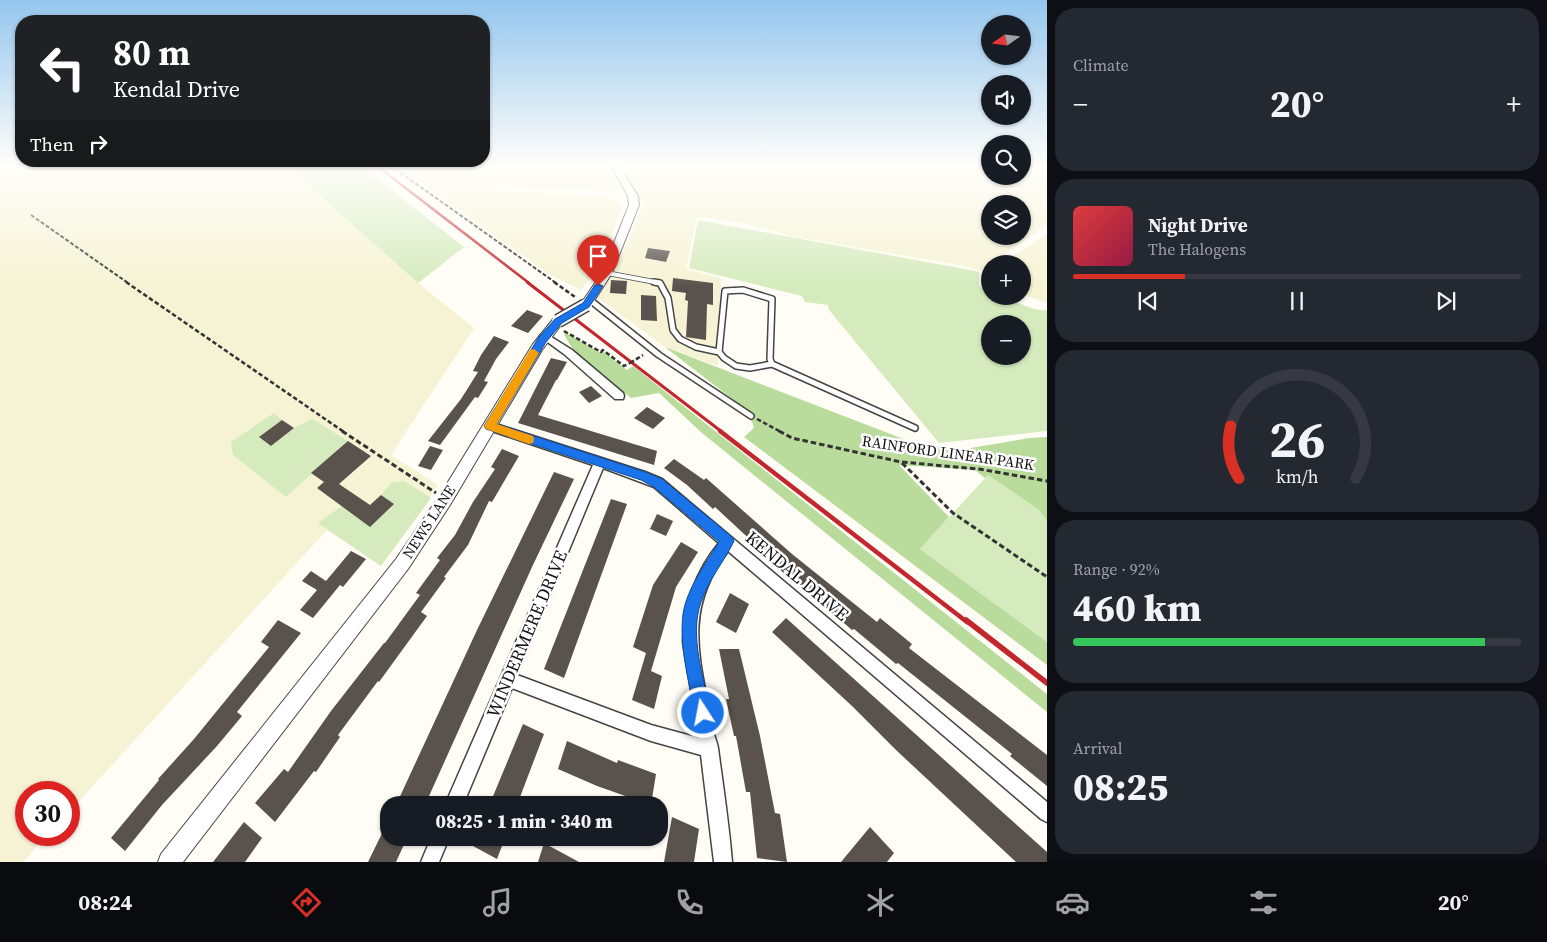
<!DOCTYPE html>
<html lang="en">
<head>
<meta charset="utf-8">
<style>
	:root { --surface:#171b24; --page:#242831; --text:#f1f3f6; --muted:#9ea1a6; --line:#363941; --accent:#d93025 }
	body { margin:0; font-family:"Source Serif 4",serif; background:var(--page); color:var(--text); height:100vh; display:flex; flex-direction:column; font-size:19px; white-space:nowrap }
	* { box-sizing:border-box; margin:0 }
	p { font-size:16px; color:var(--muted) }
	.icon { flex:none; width:28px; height:28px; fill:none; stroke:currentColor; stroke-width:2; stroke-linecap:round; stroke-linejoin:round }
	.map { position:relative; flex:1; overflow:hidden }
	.details { display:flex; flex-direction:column; gap:8px; padding:8px; background:#0d0f14; width:500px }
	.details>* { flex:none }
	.top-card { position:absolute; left:15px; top:15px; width:475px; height:152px; border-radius:20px; box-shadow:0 1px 4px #0004; background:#202124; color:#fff; overflow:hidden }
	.needle { width:32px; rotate:256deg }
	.controls { position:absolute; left:981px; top:15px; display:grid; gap:10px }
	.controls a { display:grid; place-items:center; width:50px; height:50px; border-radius:50%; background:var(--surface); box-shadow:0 1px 4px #0004; font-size:25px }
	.speed { position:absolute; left:15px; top:781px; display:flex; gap:10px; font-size:25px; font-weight:700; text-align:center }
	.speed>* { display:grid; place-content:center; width:65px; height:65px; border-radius:50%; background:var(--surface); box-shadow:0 1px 4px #0004; line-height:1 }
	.speed .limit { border:8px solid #d22; background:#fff; color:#111 }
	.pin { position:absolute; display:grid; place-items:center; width:42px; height:42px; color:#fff; margin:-51px -21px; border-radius:50% 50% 50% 0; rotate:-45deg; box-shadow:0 0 5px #0007 }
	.pin .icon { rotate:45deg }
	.me { position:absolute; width:55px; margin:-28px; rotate:349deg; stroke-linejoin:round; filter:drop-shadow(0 0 4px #0008) }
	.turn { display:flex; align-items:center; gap:18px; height:105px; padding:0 15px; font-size:22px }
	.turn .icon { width:65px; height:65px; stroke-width:2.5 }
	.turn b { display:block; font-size:35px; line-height:42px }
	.then { display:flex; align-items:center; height:48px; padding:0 15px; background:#0003; gap:10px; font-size:19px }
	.big { font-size:38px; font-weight:800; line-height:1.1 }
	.details .card { flex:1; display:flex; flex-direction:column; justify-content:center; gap:8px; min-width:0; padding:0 18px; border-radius:20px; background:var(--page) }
	.details .dial { align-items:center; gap:0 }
	.dial svg { height:130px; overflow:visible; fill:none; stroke:var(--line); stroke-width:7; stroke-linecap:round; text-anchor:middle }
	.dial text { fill:var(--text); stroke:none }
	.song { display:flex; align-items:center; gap:15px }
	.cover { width:60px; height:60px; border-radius:8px; background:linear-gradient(135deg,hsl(0 70% 55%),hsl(340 70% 35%)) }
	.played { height:5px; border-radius:2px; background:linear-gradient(90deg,var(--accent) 25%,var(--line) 25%) }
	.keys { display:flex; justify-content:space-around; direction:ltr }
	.heat { display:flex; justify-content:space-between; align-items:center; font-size:28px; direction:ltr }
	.charge { height:8px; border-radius:4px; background:linear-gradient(90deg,#34c759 92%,var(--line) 0) }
	.trip { position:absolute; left:380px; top:796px; width:288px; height:50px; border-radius:20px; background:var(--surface); box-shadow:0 1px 4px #0004; font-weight:800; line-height:50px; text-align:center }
	.tabs { display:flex; height:80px; justify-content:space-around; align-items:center; background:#090b0e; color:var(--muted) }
	.tabs .icon { width:35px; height:35px }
	.tabs .on { color:var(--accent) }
	.tabs b { font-size:22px; color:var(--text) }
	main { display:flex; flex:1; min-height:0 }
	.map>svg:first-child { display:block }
</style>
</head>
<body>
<main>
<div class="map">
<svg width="1047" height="862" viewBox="0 0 1047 862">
	<rect width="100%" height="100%" fill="#fffdf5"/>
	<g fill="#f6f3d4" fill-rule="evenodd">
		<path d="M0,166H287L418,283L474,328L391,455L438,485L381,566L327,530L69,812V792H26V835H47L23,862H0Z"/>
		<path d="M398,166H606L621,191L495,186L493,191L596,195L613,200L622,207L603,259L581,290L547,273Z"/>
		<path d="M623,166H990V176H1022L1023,166H1047V225L980,271L964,266L796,237L738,222L697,217L686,269L721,278L718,366L665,347L597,297L615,270L644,204ZM990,204H1022V236H990Z"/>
		<path d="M1047,234V303L1023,295L1022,264H1001Z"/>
	</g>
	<g fill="#d5ebbd" fill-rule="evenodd">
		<path d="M287,166H361L464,247L418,283Z"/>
		<path d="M698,220L970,270L979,272V286L990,291V296C1013,296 1028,312 1047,310V431L939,443L829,310L828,305L805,302L802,296L689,268ZM990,324H1022V356H990Z"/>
		<path d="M274,413L282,420L259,437L271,446L294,428L312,419L348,441L286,497L233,455L231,442Z"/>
		<path d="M988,475L1039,510L1047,521V642L920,549Z"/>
		<path d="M404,481L431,498L381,566L318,523L342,506L370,526L393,504L381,495L391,483Z"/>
	</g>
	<g fill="#b9dc9c">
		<path d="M563,331L601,353L604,352L627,370L633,366L1047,694V712L702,433L659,393L631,398C608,379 574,361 563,331Z"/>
		<path d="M665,347L919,445L965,449L1029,438L1047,437V521L1039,510L988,475L985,478L975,470L899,465L949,517L920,549L1047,642V665L744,437L754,428L749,412Z"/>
	</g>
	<g fill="#5a524d">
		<path d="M648,248L670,251L666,262L645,258Z"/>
		<path d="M673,278L713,283V305L707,304L706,340L686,337L688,301L685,300L686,293L672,291Z"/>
		<path d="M611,280L627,281L626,294L610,293Z"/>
		<path d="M641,295L656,296L657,321L641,320Z"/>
		<path d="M527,310L543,316L528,333L511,326Z"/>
		<path d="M494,336L509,342L496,359L484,381L488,382L478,398L475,397L440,445L428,441L461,399L478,372L473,371L481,355Z"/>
		<path d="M551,358L567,362L557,380H556L538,415L657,451L654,465L518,423Z"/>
		<path d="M591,386L602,396L589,403L579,392Z"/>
		<path d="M647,407L665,418L653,429L634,418Z"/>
		<path d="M282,420L294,428L271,446L259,437Z"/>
		<path d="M348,441L371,456L339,484L370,505L381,495L394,504L370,527L317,488L324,482L311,473Z"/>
		<path d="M430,446L443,450L431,470L418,466Z"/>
		<path d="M502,449L519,456L492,502L489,501L468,545L444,577L446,578L421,612L427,616L379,682L378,681L338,735L340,737L316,772L314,771L275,822L255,803L284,769L288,772L331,711L384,643H385L420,595L416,593L440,560L437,558L455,535L473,502L495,469L491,467Z"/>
		<path d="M674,459L704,480L706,478L792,554L877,622L880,618L912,644L909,648L1047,755V786L1010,756L1012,754L898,663L896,664L854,629L852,630L787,574L715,507L713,509L687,485L664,468Z"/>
		<path d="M554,472L574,479L532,567L425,805H396L477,630Z"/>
		<path d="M611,499L627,504L564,678L544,669Z"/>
		<path d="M657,514L673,521L666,536L650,529Z"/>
		<path d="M681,542L698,552L676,587L651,671L662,676L654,709L632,700L646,653L633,647L653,585Z"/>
		<path d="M351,551L366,559L343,587L340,585L313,618L300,610L317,590L302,581L311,571L326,581Z"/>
		<path d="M730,593L749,604L736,633L716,622Z"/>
		<path d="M786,618L1047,852V862H1016L896,750L852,706L772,632Z"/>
		<path d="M278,620L301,633L237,712L242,716L217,746L162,805L125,851L111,838L159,780L158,779L194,739L269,647L261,642Z"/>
		<path d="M719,649H739L760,736L775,813L780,814L787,862L757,858L750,792H746L736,736H734L726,699H729Z"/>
		<path d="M523,724L544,734L517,805H499L491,801Z"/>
		<path d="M567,741L617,763L618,760L656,774L651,805L597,786L558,769Z"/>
		<path d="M672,817L699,829L694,862H664Z"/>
		<path d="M389,819V838H407L396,862H368Z"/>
		<path d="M244,822L262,838L245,862H213Z"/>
		<path d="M870,827L894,853L887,862H841Z"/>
		<path d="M476,838H505L497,859L473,846Z"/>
		<path d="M544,843L579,862H538Z"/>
	</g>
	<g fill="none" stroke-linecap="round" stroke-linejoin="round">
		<g stroke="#444" stroke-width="5.5">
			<path id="service-far1" d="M607,273L660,283"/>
		</g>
		<g stroke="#444" stroke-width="8">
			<g id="service">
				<path d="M654,282L660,283L668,298L673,330L680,339L696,347L719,352L724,358L736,366L750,368L772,364L915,428"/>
				<path d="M590,300L659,355L751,416"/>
				<path d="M719,352L725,291L743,290L772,299L770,359L772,364"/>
			</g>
		</g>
		<g stroke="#444" stroke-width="3">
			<g id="minor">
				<path d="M545,333L572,350L623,393L624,396L623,399H615L564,354L542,338L540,336L542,334Z"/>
				<path d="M490,422L645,472L662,479L1047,802V822L1041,819L728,551C681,612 701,662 713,730C714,736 717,742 718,748C723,786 729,824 732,862H714L701,755L651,741L512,688L463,805H445L593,465L486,429L484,426ZM603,468L654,487L719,543C696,571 684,606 683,642L699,738L651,725L517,675Z"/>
				<path d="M431,838H449L439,862H421Z"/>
			</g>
		</g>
		<g stroke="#444" stroke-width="2">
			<g id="tertiary">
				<path d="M611,166H619L638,196L639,205L612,273L590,307L586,309L580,305L602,273L629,205L628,196Z"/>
				<path d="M558,317L564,321L542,350L450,505L408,569L183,862H158L161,854L396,559L440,495L533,344L554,318Z"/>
			</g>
		</g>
		<g stroke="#333" stroke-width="2" stroke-dasharray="4 2" stroke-linecap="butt">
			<path d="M391,166L556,283"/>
			<path d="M31,215L128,283"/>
		</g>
		<g stroke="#333" stroke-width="2.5" stroke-dasharray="4.5 2.5" stroke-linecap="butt">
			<path d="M126,282L344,432"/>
			<path d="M554,282L575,297"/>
			<path d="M564,331L601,352L603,350L624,366L630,363"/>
			<path d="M757,419L781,432"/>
		</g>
		<g stroke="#333" stroke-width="3" stroke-dasharray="5.5 3" stroke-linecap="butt">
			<path d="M342,431L436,493"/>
			<path d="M779,431L792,438L901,462L979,469L1047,481"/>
			<path d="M902,463L953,513L1047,577"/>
		</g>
		<use href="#service-far1" stroke="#fff" stroke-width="4"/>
		<use href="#service" stroke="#fff" stroke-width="5"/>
		<use href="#minor" fill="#fff" fill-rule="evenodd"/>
		<use href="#tertiary" fill="#fff" fill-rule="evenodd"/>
		<path stroke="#c4262e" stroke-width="2.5" d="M377,166L529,283"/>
		<path stroke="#c4262e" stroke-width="3" d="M527,282L722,432"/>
		<path stroke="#c4262e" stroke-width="4.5" d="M720,431L967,622"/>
		<path stroke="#c4262e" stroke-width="5.5" d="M966,620L1047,683"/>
		<g stroke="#444" stroke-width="15" stroke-linecap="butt">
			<path id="tertiary-bridge" d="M558,321L586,305"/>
		</g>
		<path stroke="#333" stroke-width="2.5" stroke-dasharray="4.5 2.5" stroke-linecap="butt" d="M630,363L643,355"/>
		<use href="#tertiary-bridge" stroke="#fff" stroke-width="12"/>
	</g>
	<linearGradient id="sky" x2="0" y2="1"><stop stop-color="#95c6ee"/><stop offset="0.58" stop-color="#fffefa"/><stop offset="1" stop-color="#fffefa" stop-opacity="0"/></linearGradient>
	<rect width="1047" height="286" fill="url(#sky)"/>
	<path fill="#1a73e8" stroke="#114b97" d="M598,284L603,286L589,307L562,323L546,342L497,424L645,472L662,479L732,537L734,541C724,562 708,580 701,602C689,636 704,679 711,713L709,718L703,721L697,718L695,713C689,681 679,647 683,614C687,588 706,563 719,542L654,487L641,480L486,429L484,426L539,337L555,319L583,303L595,285Z"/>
	<path fill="#f59e0b" d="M534,349L539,353L497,424L533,436L534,439L533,443L529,444L486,429L484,426L530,350Z"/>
	<g text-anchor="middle" stroke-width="5" stroke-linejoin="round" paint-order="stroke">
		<g font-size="15" fill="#111" stroke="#fff">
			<text transform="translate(948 453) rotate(8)" y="5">RAINFORD LINEAR PARK</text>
			<text transform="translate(429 522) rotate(-57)" y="5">NEWS LANE</text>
		</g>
		<g font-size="18" fill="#111" stroke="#fff">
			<text transform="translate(797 576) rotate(40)" y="6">KENDAL DRIVE</text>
			<text transform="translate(527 634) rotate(-67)" y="6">WINDERMERE DRIVE</text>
		</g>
	</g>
</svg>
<div class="controls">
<a><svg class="needle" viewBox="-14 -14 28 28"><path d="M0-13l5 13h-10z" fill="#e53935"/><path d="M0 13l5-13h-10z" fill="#9ea1a6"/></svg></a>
<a><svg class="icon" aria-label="sound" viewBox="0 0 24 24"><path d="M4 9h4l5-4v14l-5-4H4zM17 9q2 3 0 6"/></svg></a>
<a><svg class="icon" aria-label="search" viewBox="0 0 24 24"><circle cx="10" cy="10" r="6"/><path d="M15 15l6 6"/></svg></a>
<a><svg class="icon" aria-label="layers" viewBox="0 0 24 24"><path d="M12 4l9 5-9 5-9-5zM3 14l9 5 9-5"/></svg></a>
<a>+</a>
<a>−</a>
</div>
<div class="speed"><div class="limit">30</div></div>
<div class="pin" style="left:598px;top:286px;background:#d93025"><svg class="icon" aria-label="arrive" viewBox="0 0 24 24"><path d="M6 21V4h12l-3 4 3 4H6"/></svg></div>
<svg class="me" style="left:703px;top:713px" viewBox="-20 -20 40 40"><circle r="17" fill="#1a73e8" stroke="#fff" stroke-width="3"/><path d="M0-11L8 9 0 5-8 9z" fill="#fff"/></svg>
<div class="trip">08:25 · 1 min · 340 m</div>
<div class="top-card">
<div class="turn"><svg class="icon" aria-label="left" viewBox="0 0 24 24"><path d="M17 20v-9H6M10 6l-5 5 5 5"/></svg><div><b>80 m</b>Kendal Drive</div></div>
<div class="then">Then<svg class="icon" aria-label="right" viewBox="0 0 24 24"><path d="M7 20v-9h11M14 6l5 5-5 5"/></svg></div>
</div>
</div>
<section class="details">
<div class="card"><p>Climate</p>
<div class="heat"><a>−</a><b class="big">20°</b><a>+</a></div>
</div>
<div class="card">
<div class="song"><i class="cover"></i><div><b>Night Drive</b><p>The Halogens</p></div></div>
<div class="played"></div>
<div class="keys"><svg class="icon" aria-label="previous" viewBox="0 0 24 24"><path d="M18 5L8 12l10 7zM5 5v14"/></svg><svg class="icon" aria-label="pause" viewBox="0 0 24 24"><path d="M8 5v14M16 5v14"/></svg><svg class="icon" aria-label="next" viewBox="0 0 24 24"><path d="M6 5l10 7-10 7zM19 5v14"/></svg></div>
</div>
<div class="card dial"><svg viewBox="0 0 100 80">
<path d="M14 69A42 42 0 1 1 86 69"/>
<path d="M14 69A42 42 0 0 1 9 37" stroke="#d93025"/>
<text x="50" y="56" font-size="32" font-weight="700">26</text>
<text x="50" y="72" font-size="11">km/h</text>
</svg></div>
<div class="card"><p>Range · 92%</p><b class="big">460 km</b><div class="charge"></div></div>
<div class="card"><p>Arrival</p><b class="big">08:25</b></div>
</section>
</main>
<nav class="tabs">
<b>08:24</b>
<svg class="icon on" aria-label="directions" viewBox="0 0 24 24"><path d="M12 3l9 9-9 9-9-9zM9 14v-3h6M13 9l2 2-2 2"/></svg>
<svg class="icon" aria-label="music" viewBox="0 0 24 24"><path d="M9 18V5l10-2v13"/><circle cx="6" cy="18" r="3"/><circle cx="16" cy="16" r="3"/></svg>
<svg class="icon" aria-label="phone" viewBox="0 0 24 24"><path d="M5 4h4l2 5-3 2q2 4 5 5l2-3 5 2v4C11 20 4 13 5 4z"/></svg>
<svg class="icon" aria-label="climate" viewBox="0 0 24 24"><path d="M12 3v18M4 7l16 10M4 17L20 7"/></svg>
<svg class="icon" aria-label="car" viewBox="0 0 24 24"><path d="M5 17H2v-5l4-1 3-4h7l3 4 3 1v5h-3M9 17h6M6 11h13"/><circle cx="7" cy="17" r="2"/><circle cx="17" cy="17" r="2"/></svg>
<svg class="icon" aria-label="filters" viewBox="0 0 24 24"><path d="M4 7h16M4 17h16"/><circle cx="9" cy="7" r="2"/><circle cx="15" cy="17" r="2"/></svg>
<b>20°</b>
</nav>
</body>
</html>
